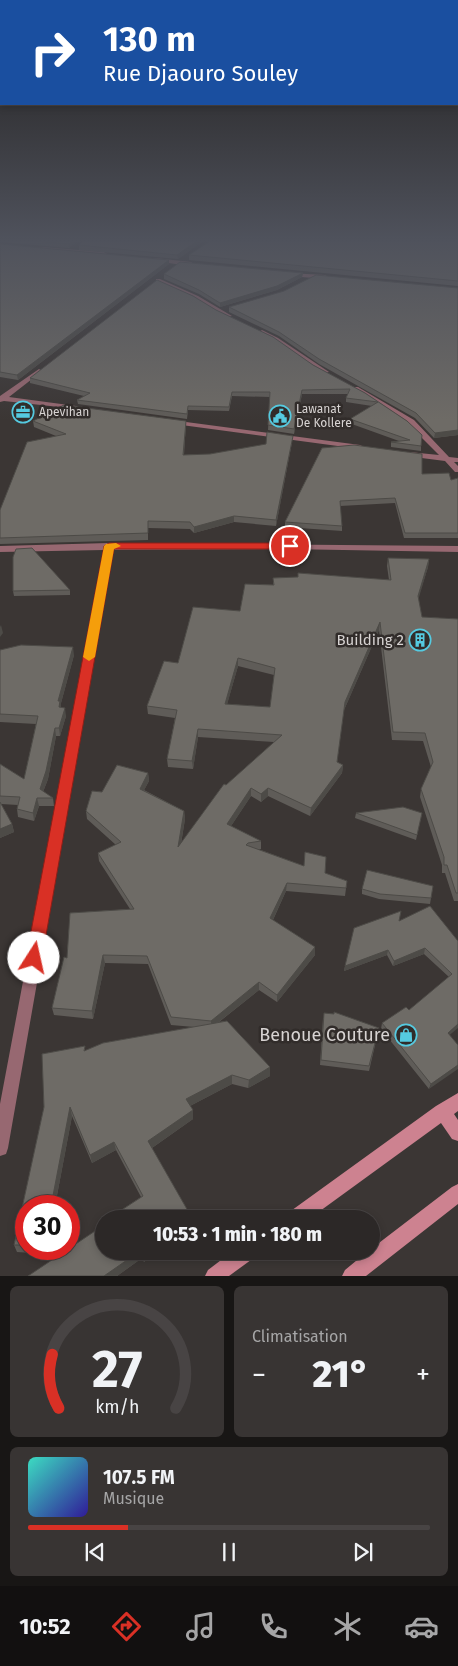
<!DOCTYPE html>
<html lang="fr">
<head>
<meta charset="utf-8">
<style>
	:root { --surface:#2c2827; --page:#383433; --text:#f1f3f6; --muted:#a6a6a7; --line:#484444; --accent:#d93025 }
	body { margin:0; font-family:"Fira Sans",sans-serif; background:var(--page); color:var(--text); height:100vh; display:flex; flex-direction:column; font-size:19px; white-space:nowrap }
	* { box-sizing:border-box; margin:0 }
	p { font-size:16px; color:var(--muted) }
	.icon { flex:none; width:28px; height:28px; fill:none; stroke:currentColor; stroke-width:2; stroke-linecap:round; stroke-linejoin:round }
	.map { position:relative; height:1276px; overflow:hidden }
	.sheet { display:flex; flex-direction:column; gap:10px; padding:10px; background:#181615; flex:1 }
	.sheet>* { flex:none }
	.hud { position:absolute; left:0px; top:0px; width:459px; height:105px; box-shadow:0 2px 8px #0003,0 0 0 1px var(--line); background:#1a4fa0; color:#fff; overflow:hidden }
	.speed { position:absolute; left:15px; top:1195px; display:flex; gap:10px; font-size:25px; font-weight:700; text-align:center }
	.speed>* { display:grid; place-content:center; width:65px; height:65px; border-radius:50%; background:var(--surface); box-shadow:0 2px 8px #0003,0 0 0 1px var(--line); line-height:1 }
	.speed .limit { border:8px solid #d22; background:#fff; color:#111 }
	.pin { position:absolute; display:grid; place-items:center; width:42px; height:42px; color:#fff; margin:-21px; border:2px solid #fff; border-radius:50%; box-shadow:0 1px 5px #0007 }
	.me { position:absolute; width:55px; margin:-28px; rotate:10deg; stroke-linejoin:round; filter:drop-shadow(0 0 4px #0008) }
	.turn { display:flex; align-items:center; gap:18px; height:105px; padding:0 20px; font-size:22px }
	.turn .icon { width:65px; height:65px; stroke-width:2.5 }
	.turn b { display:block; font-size:35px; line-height:42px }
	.big { font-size:38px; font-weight:800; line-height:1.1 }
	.sheet .card { flex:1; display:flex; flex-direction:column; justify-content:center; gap:8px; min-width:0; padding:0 18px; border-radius:8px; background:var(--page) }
	.sheet .dial { align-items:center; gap:0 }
	.dial svg { height:130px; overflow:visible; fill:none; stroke:var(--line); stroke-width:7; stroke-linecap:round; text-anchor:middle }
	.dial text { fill:var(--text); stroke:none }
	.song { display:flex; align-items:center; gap:15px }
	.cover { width:60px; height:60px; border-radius:8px; background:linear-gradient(135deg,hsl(170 70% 55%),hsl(250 70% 35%)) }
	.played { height:5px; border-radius:2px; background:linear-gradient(90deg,var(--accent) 25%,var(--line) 25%) }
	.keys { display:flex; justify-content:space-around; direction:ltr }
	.heat { display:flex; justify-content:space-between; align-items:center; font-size:28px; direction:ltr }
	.sheet .tiles { flex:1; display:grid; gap:10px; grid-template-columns:1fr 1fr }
	.card:last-child { grid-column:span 2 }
	.trip { position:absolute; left:95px; top:1210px; width:285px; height:50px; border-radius:25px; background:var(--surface); box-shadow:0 2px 8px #0003,0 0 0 1px var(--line); font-weight:800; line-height:50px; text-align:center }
	.tabs { display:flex; height:80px; justify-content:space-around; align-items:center; background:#121010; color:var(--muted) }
	.tabs .icon { width:35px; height:35px }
	.tabs .selected { color:var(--accent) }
	.tabs b { font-size:22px; color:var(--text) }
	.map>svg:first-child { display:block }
</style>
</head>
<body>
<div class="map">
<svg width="458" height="1276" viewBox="0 0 458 1276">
	<rect width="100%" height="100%" fill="#3b3634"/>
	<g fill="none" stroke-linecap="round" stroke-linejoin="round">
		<g fill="#976871" fill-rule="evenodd">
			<path d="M42,247L104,252L107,254L104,256L44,249Z"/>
			<path d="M155,258L191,262L194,264L191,266L153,261Z"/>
			<path d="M288,273L325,275L328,277L325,279L290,276L287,274Z"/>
			<path d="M156,279H160L198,296L232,316L227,317L194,298L156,281Z"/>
			<path d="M262,330L278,338L329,372L324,373L274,340L260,333L259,332Z"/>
			<path d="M39,369L42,371L41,372L9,397L76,406L80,408L78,409L4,401L0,402V396Z"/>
			<path d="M354,387H358L414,420L449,457L458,458V462H454L458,466V472H455L445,461L406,456L405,454L409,452L439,455L408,424L354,389Z"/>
			<path d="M171,420L360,445L364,447L360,449L174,424L170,422Z"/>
			<path d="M109,543L458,546V552L286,549L113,550L8,1148L6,1154L0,1156V1104L104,550L0,552V546Z"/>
		</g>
		<g fill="#cd8290" fill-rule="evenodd">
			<path d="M458,1093V1111L454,1114L458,1120V1141L452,1139L441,1123L309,1219H285L288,1213L436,1106Z"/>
			<path d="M458,1184V1204L366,1276H342L345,1270L368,1251H371V1249L452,1187Z"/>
			<path d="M233,1251H258L255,1257L229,1276H205L208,1270Z"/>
		</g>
	</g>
	<g fill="#5f5c58" fill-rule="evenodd">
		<path d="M0,241H78L69,248L0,242Z"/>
		<path d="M83,241H203L178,259L79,250V245Z"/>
		<path d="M458,241V286L189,260V255Z"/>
		<path d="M0,244L169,260V264L18,380L0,377Z"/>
		<path d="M303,273L302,277L277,290L220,307L199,294L164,279V274Z"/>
		<path d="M458,288V435L434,438L415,418L319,364L279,336L229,312V307Z"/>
		<path d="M216,310L313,365L365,393L407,421L421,446V451L391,447V442L399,441L349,423L350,419L372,406L346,402V398L348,394H302L294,434L268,430L270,397L232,396L229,411L188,410L187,419L78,404L77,400L84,396L30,383V378Z"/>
		<path d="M33,421H186L184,455L210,454L292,442L276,526L234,522L194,533L190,529L148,528V540L0,544V510L56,436L34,427Z"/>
		<path d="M322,448L422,474L451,480L458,478V538H404L395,503L340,506L342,526V531L285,527V522Z"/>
		<path d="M388,558L429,559L428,567L418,598L422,617L458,619V901H454L445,873H442V865L420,797L421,789L431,767L423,741L392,740L379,630L344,710L337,762L343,765L342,773L310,816L268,796L261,802L251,796L231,826L261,841V849H258L304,866L305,852L326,857L325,873L347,881L345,896L286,891L273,920L315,947V955L277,1002L259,990L219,1022L227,1021L270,1067V1076L248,1088L232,1084L190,1106L193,1110V1119L152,1148L192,1219H112L120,1213V1211L141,1197L116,1150L92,1163L72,1116L55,1206H26V1249H47L46,1254L17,1252L14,1245L44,1107L42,1054L85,1046V1051L103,1043L194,1027L171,1025L148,964L105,963L93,1019L54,1015L52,1008L64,957L67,958L70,913L130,909L99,861L98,853L116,845L87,819L86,811L92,791L102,792L117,765L148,773L149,781L144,790L184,811L185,819L181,844L224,784L226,785L274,742L198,737L193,769L168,767L167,759L175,718L148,714L147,706L164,661L178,663L193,607L240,611L245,584L273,585V578L298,577V573L389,580L387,566ZM238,666L274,675L270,707L227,704Z"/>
		<path d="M70,590V595L14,596L13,591Z"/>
		<path d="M0,650L74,655L61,703V707L66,716L60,736H56L48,779L43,792L53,798L54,806H39L34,821L18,817L17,809L18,805L1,804L12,824L14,832L0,838V764L24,779L36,724L0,722Z"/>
		<path d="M356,813H422L416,840L355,818Z"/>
		<path d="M433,886L430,904L379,899L362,894V889Z"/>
		<path d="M399,921L458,941L450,1035L429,1089L381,1029L382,1023L409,1010L449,977L424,954L393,966L387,955L344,971L345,966Z"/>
		<path d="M323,1018L379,1028L369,1071L320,1065Z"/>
		<path d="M104,1251H158L144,1262L142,1258L117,1276H28Z"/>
	</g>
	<g fill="#4d4b47">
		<path d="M73,241H78L69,248V244Z"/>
		<path d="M197,241H203L178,259L177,255Z"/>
		<path d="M169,260V264L18,380L17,375Z"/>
		<path d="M303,273L302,277L277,290L220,307V303Z"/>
		<path d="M302,390V394L294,434V429Z"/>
		<path d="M186,421V427L183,461V455Z"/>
		<path d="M458,430V435L434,438L435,433Z"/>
		<path d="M293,436L292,442L276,526V520Z"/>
		<path d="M234,516V522L194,533V527Z"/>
		<path d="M429,559L428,567L417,604L418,596Z"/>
		<path d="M380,622L379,630L344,710L345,702Z"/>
		<path d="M1,625L3,633L0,637V627Z"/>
		<path d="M73,647L74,655L61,703V709L60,715L58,701Z"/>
		<path d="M238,658V666L225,712V704Z"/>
		<path d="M65,708L66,716L60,736L59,728Z"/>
		<path d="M55,728L56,736L48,779L41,797L40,789Z"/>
		<path d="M198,729V737L193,769L192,761Z"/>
		<path d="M343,765L342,773L310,816L311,808Z"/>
		<path d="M148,773L149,781L141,796L140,789Z"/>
		<path d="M251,788V796L227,832V824Z"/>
		<path d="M268,788V796L261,802V794Z"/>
		<path d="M37,798L39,806L34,821L33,813Z"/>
		<path d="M184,811L185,819L179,855L178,847Z"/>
		<path d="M12,824L14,832L0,838V829Z"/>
		<path d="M287,883L286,891L270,926V918Z"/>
		<path d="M315,947V955L277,1002V995Z"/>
		<path d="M425,948L424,954L393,966L394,961Z"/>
		<path d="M388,950L387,955L344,971L345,966Z"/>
		<path d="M103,955L105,963L93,1019L92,1011Z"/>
		<path d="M259,982V990L211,1028V1021Z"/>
		<path d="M458,1024V1028L446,1038L448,1033Z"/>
		<path d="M458,1065V1069L429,1089L431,1084Z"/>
		<path d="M270,1067V1076L248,1088L249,1080Z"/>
		<path d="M232,1075V1084L186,1108V1099Z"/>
		<path d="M70,1107L72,1116L55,1206H51Z"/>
		<path d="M193,1110V1119L149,1150L148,1141Z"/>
		<path d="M114,1142L116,1150L92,1163L90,1155Z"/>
		<path d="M140,1251H141L142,1258L117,1276H104Z"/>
		<path d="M147,1251H158L144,1262L143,1254Z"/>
	</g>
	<g fill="#6e6b66" stroke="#4d4b47" fill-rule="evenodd">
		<path d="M36,241H73L69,244Z"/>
		<path d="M83,241H197L177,255L79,245Z"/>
		<path d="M210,241H458V281L189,255Z"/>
		<path d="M0,244L169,260L17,375L0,372Z"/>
		<path d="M180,262L303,273L277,286L220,303L199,290L164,274Z"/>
		<path d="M316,275L458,288V430L435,433L416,413L319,359L279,332L229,307L284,291Z"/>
		<path d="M157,280L193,296L216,310L273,337L313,365L365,393L407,421L422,435L421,446L391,442L410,440L350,419L378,402L346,398L350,389L302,390L294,429L268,425L270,392H232L229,407L188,406L187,414L77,400L90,393L30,378Z"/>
		<path d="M64,405L186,421L183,455L210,454L266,444L267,432L293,436L276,520L234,516L194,527L190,522L148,521V533L0,538V510L27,442L66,434L33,421Z"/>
		<path d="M354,445L422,454V474L449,473L451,480L458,478V533H405L395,498L340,501L342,526L285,522L322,448Z"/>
		<path d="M32,548L70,590L13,591V557L16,549Z"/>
		<path d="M388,558L429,559L418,596L422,617L458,619V893H456L447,865H444V857L421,789L433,762L425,733L393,732L380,622L345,702L337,762L343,765L311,808L268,788L261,794L251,788L227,824L261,841L248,843L246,845L304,866L305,852L326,857L325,873L347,881L346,888L287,883L270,918L315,947L277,995L259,982L211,1021L171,1017L147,956L103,955L92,1011L52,1008L64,957L67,958L70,913L134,909L98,853L121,842L86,811L92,791L102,792L117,765L148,773L140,789L184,811L178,847L224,784L226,785L282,735L198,729L192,761L167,759L177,710L147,706L164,661L178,663L193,607L240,611L245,584L274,585L273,578L298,577V573L391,580ZM238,658L275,668L270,707L225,704Z"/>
		<path d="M21,645L73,647L58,701H60L59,707L65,708L59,728H55L46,771L40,789L53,798H37L33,813L17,809L20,797L0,796V764L24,779L38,716L0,714V650Z"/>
		<path d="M0,802L12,824L0,829Z"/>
		<path d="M403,807L422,813L417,835L356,813Z"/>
		<path d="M367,870L433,886L431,898L380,894L362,889Z"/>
		<path d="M430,906L458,941V1024L448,1033L458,1045V1065L431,1084L382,1023L406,1007L409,1010L452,974L425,948L394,961L388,950L345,966L354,928L401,911L399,921Z"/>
		<path d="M334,1012L379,1028L369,1066L321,1060L324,1013L334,1014Z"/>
		<path d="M227,1021L270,1067L249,1080L232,1075L186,1099L193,1110L148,1141L192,1218L112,1219L121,1213L120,1211L143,1196L114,1142L90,1155L70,1107L51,1206H26V1245H14L44,1107L42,1054L85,1046L84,1051L103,1043Z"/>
		<path d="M104,1225V1251H140L104,1276H28Z"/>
		<path d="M141,1251H147L143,1254Z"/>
	</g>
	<linearGradient id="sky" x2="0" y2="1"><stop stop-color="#201e1d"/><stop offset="0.57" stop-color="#4f525c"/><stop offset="1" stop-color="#4f525c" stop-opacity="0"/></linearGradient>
	<rect width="458" height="420" fill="url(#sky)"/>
	<path fill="#d93025" stroke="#8d1f18" d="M109,543H290L295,546L290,549H114L42,958L40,964L34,966L28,964L26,958L104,546Z"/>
	<path fill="#f59e0b" d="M116,543L121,546L114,549L95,657L89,661L83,657L104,546L106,544Z"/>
	<defs>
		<g id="office-ring" transform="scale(1.125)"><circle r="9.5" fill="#312c2a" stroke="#55cae0" stroke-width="1.5"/><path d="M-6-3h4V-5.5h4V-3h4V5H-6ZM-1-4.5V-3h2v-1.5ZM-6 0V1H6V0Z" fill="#55cae0"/></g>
		<g id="civic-ring" transform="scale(1.125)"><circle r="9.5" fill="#312c2a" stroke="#55cae0" stroke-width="1.5"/><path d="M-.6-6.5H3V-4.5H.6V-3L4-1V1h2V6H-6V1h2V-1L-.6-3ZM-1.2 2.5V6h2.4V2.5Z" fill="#55cae0"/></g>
		<g id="building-ring" transform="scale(1.125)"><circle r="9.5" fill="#312c2a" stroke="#55cae0" stroke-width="1.5"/><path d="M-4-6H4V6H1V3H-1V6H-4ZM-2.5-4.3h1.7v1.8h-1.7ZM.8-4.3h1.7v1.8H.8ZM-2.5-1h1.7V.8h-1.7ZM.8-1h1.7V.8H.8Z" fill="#55cae0"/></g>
		<g id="shop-ring" transform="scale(1.125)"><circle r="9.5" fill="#312c2a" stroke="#55cae0" stroke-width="1.5"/><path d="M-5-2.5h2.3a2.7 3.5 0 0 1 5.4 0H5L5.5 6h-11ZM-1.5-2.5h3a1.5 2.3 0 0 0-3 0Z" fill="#55cae0"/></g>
	</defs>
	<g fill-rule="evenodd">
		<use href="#office-ring" x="23" y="412"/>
		<use href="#civic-ring" x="280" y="416"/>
		<use href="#building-ring" x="420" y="640"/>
		<use href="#shop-ring" x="406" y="1035"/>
	</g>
	<g text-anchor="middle" stroke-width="5" stroke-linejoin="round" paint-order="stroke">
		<g font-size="12" fill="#d7d3d2" stroke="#312c2a" text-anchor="start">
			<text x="296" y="413">Lawanat<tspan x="296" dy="14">De Kollere</tspan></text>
			<text x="39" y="416">Apevihan</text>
		</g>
		<g font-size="15" fill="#d7d3d2" stroke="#312c2a" text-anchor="end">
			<text x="404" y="645">Building 2</text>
		</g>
		<g font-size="18" fill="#d7d3d2" stroke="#312c2a" text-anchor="end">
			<text x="390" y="1041">Benoue Couture</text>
		</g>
	</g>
</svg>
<div class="speed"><div class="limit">30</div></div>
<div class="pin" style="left:290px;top:546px;background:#d93025"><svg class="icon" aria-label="arrive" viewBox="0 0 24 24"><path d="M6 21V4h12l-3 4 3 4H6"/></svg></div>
<svg class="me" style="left:34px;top:958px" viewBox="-20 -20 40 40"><circle r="19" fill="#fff"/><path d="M0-13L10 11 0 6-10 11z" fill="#d93025"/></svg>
<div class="trip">10:53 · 1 min · 180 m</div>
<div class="hud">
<div class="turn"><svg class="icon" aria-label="right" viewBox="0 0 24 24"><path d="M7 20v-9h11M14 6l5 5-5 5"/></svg><div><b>130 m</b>Rue Djaouro Souley</div></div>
</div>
</div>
<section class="sheet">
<div class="tiles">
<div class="card dial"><svg viewBox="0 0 100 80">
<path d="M14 69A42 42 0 1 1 86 69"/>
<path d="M14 69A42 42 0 0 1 10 36" stroke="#d93025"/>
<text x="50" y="56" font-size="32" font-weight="700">27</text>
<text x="50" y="72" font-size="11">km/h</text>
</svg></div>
<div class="card"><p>Climatisation</p>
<div class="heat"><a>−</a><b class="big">21°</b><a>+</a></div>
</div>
<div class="card">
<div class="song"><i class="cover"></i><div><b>107.5 FM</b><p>Musique</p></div></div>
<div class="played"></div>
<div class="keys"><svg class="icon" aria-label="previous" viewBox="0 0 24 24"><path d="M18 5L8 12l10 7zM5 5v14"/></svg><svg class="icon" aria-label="pause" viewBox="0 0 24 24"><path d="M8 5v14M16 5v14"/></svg><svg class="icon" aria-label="next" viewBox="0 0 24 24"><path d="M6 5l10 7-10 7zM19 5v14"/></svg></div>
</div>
</div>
</section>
<nav class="tabs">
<b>10:52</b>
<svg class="icon selected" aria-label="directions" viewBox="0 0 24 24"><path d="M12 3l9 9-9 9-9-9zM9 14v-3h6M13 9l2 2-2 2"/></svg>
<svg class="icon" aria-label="music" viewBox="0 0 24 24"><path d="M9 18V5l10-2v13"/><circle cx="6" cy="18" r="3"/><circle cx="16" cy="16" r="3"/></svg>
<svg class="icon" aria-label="phone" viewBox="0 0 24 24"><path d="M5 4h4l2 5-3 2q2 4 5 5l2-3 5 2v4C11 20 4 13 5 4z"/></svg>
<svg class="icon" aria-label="climate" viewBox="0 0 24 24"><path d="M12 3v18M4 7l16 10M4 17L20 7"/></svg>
<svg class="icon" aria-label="car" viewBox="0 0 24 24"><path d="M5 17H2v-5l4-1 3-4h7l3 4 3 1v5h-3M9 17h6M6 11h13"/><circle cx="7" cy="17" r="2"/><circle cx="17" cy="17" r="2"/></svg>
</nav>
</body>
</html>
